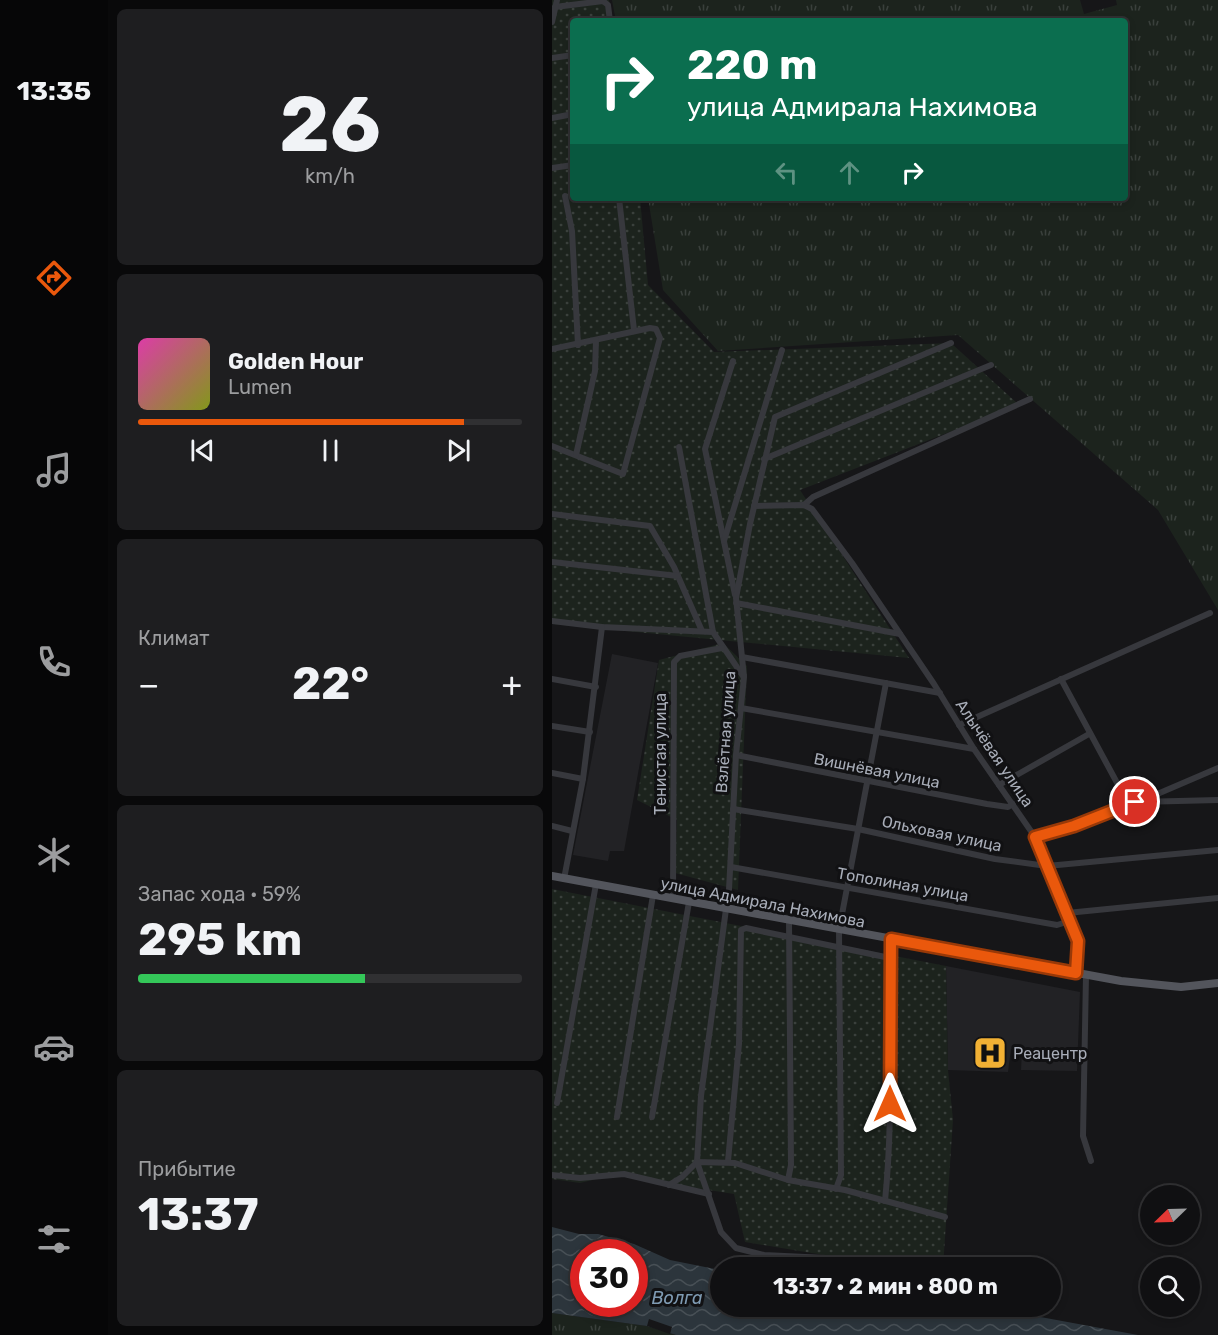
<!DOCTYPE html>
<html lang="ru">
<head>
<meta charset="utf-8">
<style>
	:root { --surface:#101012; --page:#1e1e20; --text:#f1f3f6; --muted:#9c9d9f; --line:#303032; --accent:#ea580c }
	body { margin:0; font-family:Rubik,sans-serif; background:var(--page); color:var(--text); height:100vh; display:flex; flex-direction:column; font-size:22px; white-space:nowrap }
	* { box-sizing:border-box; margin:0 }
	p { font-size:20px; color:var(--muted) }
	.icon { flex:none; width:33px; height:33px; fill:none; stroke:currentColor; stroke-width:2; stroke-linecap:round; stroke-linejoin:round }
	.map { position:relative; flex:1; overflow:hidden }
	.details { display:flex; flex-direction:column; gap:9px; padding:9px; background:#09090a; width:444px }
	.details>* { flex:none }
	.hud { position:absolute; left:18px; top:18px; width:558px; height:183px; border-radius:6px; box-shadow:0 3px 9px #0003,0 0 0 2px var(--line); background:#0b6e4f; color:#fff; overflow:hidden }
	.needle { width:39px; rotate:247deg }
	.tools { position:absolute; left:588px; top:1185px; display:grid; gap:12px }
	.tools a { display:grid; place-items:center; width:60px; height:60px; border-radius:50%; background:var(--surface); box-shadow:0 3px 9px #0003,0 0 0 2px var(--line); font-size:30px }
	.speed { position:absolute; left:18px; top:1239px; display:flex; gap:12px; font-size:30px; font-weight:700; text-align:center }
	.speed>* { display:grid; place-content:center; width:78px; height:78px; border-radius:50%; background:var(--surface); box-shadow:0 3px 9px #0003,0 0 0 2px var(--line); line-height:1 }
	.speed .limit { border:9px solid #d22; background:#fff; color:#111 }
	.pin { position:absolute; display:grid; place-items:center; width:51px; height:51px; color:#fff; margin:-26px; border:3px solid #fff; border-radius:50%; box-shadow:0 2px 6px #0007 }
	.me { position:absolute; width:66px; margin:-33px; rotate:0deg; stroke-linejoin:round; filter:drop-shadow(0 0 4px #0008) }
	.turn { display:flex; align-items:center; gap:21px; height:126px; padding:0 18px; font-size:27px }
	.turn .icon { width:78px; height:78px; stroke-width:2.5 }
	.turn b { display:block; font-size:42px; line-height:51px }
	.lanes { display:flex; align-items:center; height:57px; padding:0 18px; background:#0003; justify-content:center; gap:30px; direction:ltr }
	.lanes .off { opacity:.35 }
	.big { font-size:45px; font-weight:700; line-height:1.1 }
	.details .card { flex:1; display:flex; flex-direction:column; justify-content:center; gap:9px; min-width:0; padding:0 21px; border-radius:9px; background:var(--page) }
	.details .dial { align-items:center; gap:0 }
	.dial b { font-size:78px; line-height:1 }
	.song { display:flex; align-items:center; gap:18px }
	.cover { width:72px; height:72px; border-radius:9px; background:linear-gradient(135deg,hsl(320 70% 55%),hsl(70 70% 35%)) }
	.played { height:6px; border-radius:3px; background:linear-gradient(90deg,var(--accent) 85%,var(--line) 85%) }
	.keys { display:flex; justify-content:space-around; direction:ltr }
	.heat { display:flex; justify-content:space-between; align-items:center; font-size:33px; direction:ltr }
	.charge { height:9px; border-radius:4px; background:linear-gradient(90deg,#34c759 59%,var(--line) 0) }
	.trip { position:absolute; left:158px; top:1257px; width:351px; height:60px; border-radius:30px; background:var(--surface); box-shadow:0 3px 9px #0003,0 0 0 2px var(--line); font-weight:700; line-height:60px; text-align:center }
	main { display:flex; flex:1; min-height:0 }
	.dock { display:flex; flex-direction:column; width:108px; justify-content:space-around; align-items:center; background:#060607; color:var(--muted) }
	.dock .icon { width:42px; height:42px }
	.dock .active { color:var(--accent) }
	.dock b { font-size:27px; color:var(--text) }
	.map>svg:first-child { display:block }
</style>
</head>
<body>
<main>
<nav class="dock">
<b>13:35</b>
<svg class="icon active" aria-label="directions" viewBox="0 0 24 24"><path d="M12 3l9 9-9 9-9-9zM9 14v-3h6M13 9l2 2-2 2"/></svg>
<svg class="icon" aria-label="music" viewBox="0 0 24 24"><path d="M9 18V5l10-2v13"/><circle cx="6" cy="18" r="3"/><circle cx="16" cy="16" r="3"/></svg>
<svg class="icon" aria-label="phone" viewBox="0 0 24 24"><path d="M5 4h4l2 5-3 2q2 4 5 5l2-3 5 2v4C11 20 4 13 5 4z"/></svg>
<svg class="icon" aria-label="climate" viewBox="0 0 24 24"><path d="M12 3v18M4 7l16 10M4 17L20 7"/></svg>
<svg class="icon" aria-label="car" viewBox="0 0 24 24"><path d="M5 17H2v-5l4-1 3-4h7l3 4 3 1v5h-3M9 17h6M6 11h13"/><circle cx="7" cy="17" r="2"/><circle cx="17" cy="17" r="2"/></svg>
<svg class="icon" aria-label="filters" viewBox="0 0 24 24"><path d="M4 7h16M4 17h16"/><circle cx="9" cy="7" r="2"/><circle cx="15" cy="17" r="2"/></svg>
</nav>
<section class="details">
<div class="card dial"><b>26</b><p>km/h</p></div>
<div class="card">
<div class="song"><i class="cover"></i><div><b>Golden Hour</b><p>Lumen</p></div></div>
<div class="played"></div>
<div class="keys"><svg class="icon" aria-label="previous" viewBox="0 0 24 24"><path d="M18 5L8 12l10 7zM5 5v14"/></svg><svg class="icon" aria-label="pause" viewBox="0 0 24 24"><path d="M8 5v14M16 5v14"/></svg><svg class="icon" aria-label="next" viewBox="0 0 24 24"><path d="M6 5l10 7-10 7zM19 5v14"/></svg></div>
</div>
<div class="card"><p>Климат</p>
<div class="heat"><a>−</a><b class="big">22°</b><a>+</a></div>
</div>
<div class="card"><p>Запас хода · 59%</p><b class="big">295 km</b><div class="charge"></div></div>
<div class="card"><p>Прибытие</p><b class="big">13:37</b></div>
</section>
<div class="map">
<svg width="666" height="1335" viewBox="0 0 666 1335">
	<defs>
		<pattern id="grass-tufts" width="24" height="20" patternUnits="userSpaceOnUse" patternTransform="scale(1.5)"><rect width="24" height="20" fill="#1c231d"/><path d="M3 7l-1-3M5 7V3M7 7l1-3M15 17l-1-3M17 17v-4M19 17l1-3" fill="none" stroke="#3a403c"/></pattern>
		<pattern id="garden-dots" width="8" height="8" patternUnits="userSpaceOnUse" patternTransform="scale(1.5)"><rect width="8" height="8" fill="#1c231d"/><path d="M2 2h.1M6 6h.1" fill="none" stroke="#3a403c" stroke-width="1.8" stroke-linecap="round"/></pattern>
		<pattern id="water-waves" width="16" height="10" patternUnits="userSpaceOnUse" patternTransform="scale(1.5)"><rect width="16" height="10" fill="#2c353c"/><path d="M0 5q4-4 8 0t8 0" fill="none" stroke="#485056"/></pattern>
	</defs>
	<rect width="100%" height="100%" fill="#161618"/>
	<g fill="#222225">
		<path d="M60,654L106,663L72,851H58L56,861L21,855Z"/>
		<path d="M394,966L528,992L525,1071L469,1070L470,1050L459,1049L456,1072L396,1070Z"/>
	</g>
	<g fill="url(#grass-tufts)">
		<path d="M60,0H528L532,14L565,5L564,0H666V610L606,510L406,335L166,351L111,290L96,198H573V21H64Z"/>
		<path d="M0,1313L95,1326L124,1335H0Z"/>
	</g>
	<g fill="url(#garden-dots)">
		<path d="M0,0H57L60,21H21V198H88L96,285L162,352L399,343L467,405L248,490L357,658L0,624Z"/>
		<path d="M171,643L195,666L186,890L123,873L125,820L85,800L107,660Z"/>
		<path d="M0,889L394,966L396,1070L401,1120L391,1267H344L193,1242L182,1194L61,1175L28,1183L0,1179Z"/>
	</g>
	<path fill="url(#water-waves)" fill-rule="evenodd" d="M0,1227L27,1234H46L82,1244L118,1260L168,1270V1306H378L429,1311L485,1307L483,1316L586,1335H124L95,1326L0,1313ZM32,1252H82V1304H32Z"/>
	<path fill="#161618" d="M97,1319L120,1327L118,1334L95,1326Z"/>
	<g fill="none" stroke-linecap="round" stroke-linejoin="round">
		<g stroke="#37383d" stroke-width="6">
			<path d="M3,7L51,1L56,5L58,21"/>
			<path d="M0,22L5,0"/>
			<path d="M0,58L21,55"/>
			<path d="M0,118L21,114"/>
			<path d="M0,168L21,165"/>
			<path d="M13,196L20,231L26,345"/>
			<path d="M67,198L82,330"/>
			<path d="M0,349L98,328L104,329L108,338L71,474L0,446"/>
			<path d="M181,361L153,449L183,595"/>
			<path d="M127,447L161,632"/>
			<path d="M24,455L43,371L44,340"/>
			<path d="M212,459L439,365"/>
			<path d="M252,505L261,497L478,399"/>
			<path d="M202,506L252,505L260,509L300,563L382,684L422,749L483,837L526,941L524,973"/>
			<path d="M0,514L98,526L122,567L150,631"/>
			<path d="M172,541L230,350"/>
			<path d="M0,562L126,576"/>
			<path d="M184,603L348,634"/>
			<path d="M0,621L50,627L161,632L191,676"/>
			<path d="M190,657L388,693"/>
			<path d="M0,679L44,687"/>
			<path d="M509,679L577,805"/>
			<path d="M189,708L422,749"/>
			<path d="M407,725L658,613"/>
			<path d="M0,726L38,732"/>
			<path d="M184,755L435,804L456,807L461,804"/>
			<path d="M0,773L31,779"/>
			<path d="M447,785L537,734"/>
			<path d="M586,802L666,800"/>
			<path d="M181,809L306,829L443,859L495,866L666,850"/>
			<path d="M0,826L20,831"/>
			<path d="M483,837L561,813L666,768"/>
			<path d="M179,867L505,925L518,921"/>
			<path d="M12,879L31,779L50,627"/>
			<path d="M121,899L122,662L128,656L170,648"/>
			<path d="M176,909L184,755L192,677L184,598L198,524L223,417L399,343"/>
			<path d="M515,913L666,898"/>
			<path d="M534,975L531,1136L539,1161"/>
			<path d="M5,1103L44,884"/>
			<path d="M65,1117L101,895"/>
			<path d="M100,1117L137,902"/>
			<path d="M176,1161L187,1044L189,930L194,928L338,958"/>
			<path d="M0,1175L28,1178L72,1174L157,1194"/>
			<path d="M236,1180L239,1165L237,921"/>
			<path d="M117,1185L130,1177L145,1162L149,1096L174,909"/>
			<path d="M284,1189L289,1175L287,930L334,683"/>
			<path d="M333,1201C342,1114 336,1027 339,939"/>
			<path d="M330,1268L274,1258L212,1255L184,1248L169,1232L145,1162L183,1163L236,1180L293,1190L393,1217"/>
		</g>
		<path stroke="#53555c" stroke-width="8" d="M0,876L569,981L629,987L666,983"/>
	</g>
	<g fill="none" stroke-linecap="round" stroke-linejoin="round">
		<g stroke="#983908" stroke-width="15">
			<path id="route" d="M338,1104L339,939L524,973L526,941L483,837L522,826L583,802"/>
		</g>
		<use href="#route" stroke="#ea580c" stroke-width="10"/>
	</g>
	<defs>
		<g id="hospital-square" transform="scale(1.725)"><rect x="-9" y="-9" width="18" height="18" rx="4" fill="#f2b134" stroke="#111113"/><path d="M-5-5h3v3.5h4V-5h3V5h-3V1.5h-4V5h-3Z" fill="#111"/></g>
	</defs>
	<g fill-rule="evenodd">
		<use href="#hospital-square" x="438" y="1053"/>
	</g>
	<g text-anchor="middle" stroke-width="6" stroke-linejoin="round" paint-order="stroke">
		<g font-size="16" fill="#a8adb8" stroke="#111113">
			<text transform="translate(173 732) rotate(-86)" y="6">Взлётная улица</text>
			<text transform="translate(443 753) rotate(56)" y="6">Алычёвая улица</text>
			<text transform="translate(108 754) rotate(-90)" y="6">Тенистая улица</text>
			<text transform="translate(325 770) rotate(11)" y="6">Вишнёвая улица</text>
			<text transform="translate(390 833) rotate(12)" y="6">Ольховая улица</text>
			<text transform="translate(351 884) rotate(10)" y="6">Тополиная улица</text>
			<text transform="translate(211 902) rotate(11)" y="6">улица Адмирала Нахимова</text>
		</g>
		<g font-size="16" fill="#a8adb8" stroke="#111113" text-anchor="start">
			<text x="461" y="1059">Реацентр</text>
		</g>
		<g font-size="18" font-style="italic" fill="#7f9bb3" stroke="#111113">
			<text x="125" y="1304">Волга</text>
		</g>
	</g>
</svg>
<div class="tools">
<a><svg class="needle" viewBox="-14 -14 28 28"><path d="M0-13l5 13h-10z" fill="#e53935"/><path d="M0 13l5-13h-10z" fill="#9c9d9f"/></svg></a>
<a><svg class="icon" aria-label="search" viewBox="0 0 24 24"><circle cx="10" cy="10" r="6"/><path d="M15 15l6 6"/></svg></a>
</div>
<div class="speed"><div class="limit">30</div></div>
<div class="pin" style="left:583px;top:802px;background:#d93025"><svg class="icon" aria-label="arrive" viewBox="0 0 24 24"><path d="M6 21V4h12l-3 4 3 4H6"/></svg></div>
<svg class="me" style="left:338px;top:1104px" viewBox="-20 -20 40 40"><path d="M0-17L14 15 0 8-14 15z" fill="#ea580c" stroke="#fff" stroke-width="4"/></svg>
<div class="trip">13:37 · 2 мин · 800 m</div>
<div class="hud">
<div class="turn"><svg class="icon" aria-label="right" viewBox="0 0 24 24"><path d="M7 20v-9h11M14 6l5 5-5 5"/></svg><div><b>220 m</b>улица Адмирала Нахимова</div></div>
<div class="lanes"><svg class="icon off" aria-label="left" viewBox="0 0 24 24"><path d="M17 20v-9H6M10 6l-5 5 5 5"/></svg><svg class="icon off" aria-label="ahead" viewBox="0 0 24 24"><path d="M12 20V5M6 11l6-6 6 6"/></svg><svg class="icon" aria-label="right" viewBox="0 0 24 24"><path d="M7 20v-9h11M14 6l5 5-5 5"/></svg></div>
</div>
</div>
</main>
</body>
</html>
